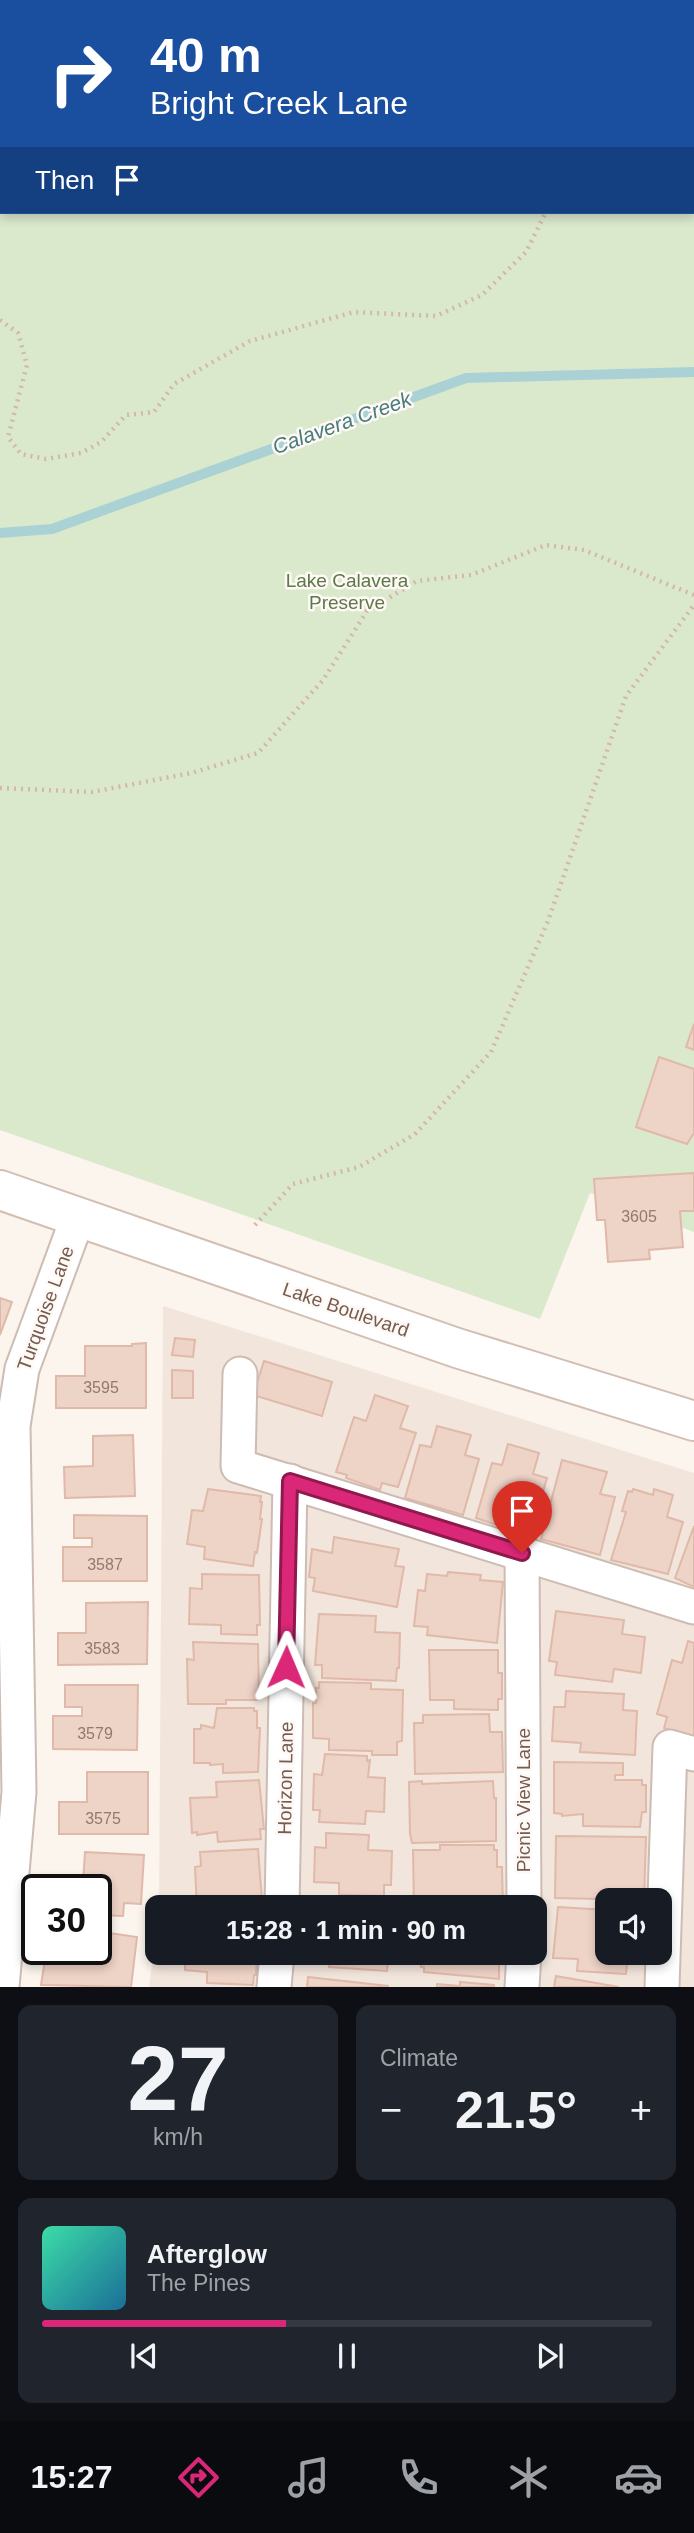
<!DOCTYPE html>
<html lang="en">
<head>
<meta charset="utf-8">
<style>
	:root { --surface:#171b24; --page:#20242c; --text:#f1f3f6; --muted:#9ea1a6; --line:#363941; --accent:#db2777 }
	body { margin:0; font-family:Arial,sans-serif; background:var(--page); color:var(--text); height:100vh; display:flex; flex-direction:column; font-size:26px; white-space:nowrap }
	* { box-sizing:border-box; margin:0 }
	p { font-size:23px; color:var(--muted) }
	.icon { flex:none; width:38px; height:38px; fill:none; stroke:currentColor; stroke-width:2; stroke-linecap:round; stroke-linejoin:round }
	.map { position:relative; height:1987px; overflow:hidden }
	.panel { display:flex; flex-direction:column; gap:18px; padding:18px; background:#0d0f14; flex:1 }
	.panel>* { flex:none }
	.banner { position:absolute; left:0px; top:0px; width:695px; height:214px; box-shadow:0 4px 10px #0003; background:#1a4fa0; color:#fff; overflow:hidden }
	.tools { position:absolute; left:595px; top:1888px; display:grid; gap:14px }
	.tools a { display:grid; place-items:center; width:77px; height:77px; border-radius:14px; background:var(--surface); box-shadow:0 4px 10px #0003; font-size:35px }
	.speed { position:absolute; left:21px; top:1874px; display:flex; gap:14px; font-size:35px; font-weight:700; text-align:center }
	.speed>* { display:grid; place-content:center; width:91px; height:91px; border-radius:50%; background:var(--surface); box-shadow:0 4px 10px #0003; line-height:1 }
	.speed .limit { border:4px solid #111; border-radius:10px; background:#fff; color:#111 }
	.pin { position:absolute; display:grid; place-items:center; width:60px; height:60px; color:#fff; margin:-72px -30px; border-radius:50% 50% 50% 0; rotate:-45deg; box-shadow:0 0 7px #0007 }
	.pin .icon { rotate:45deg }
	.me { position:absolute; width:77px; margin:-38px; rotate:1deg; stroke-linejoin:round; filter:drop-shadow(0 0 5px #0008) }
	.turn { display:flex; align-items:center; gap:24px; height:147px; padding:0 35px; font-size:32px }
	.turn .icon { width:91px; height:91px; stroke-width:2.5 }
	.turn b { display:block; font-size:49px; line-height:60px }
	.then { display:flex; align-items:center; height:66px; padding:0 35px; background:#0003; gap:14px; font-size:26px }
	.big { font-size:52px; font-weight:700; line-height:1.1 }
	.panel .widget { flex:1; display:flex; flex-direction:column; justify-content:center; gap:10px; min-width:0; padding:0 24px; border-radius:14px; background:var(--page) }
	.panel .dial { align-items:center; gap:0 }
	.dial b { font-size:91px; line-height:1 }
	.song { display:flex; align-items:center; gap:21px }
	.cover { width:84px; height:84px; border-radius:10px; background:linear-gradient(135deg,hsl(160 70% 55%),hsl(200 70% 35%)) }
	.played { height:7px; border-radius:4px; background:linear-gradient(90deg,var(--accent) 40%,var(--line) 40%) }
	.keys { display:flex; justify-content:space-around; direction:ltr }
	.heat { display:flex; justify-content:space-between; align-items:center; font-size:38px; direction:ltr }
	.panel .tiles { flex:1; display:grid; gap:18px; grid-template-columns:1fr 1fr }
	.widget:last-child { grid-column:span 2 }
	.trip { position:absolute; left:145px; top:1895px; width:402px; height:70px; border-radius:14px; background:var(--surface); box-shadow:0 4px 10px #0003; font-weight:700; line-height:70px; text-align:center }
	.tab-bar { display:flex; height:112px; justify-content:space-around; align-items:center; background:#090b0e; color:var(--muted) }
	.tab-bar .icon { width:49px; height:49px }
	.tab-bar .active { color:var(--accent) }
	.tab-bar b { font-size:32px; color:var(--text) }
	.map>svg:first-child { display:block }
</style>
</head>
<body>
<div class="map">
<svg width="694" height="1987" viewBox="0 0 694 1987">
	<rect width="100%" height="100%" fill="#fbf5ed"/>
	<path fill="#f2e6dc" fill-rule="evenodd" d="M163,1306L694,1473V1987H149L157,1927L158,1953H536V1908L159,1907ZM607,1900H660V1953H607Z"/>
	<path fill="#dae9cc" fill-rule="evenodd" d="M0,0H694V1232L590,1193L540,1319L0,1130ZM2,2H693V212H2Z"/>
	<g fill="none" stroke-linecap="round" stroke-linejoin="round">
		<path stroke="#aad2d5" stroke-width="10" d="M0,533L52,529L466,378L694,372"/>
	</g>
	<g fill="#eed3c7" stroke="#e0b9a9" stroke-width="2">
		<path d="M694,1024V1050L686,1047Z"/>
		<path d="M659,1057L694,1069V1133L687,1144L636,1127Z"/>
		<path d="M694,1173V1211H680L683,1247L649,1250L650,1259L608,1262L605,1220H597L594,1179Z"/>
		<path d="M0,1298L12,1302L0,1335Z"/>
		<path d="M175,1338L195,1340L193,1357L172,1355Z"/>
		<path d="M146,1343V1408H56V1376H85V1346H132V1344Z"/>
		<path d="M264,1361L332,1382L322,1416L253,1395Z"/>
		<path d="M172,1370L193,1371V1398H172Z"/>
		<path d="M375,1395L408,1406L400,1428L416,1433L398,1487L382,1483L380,1490L346,1478L347,1475L336,1472L354,1417L366,1421Z"/>
		<path d="M437,1426L471,1435L465,1455L479,1459L463,1515L405,1498L420,1445L431,1447Z"/>
		<path d="M133,1435L135,1496L65,1498L64,1467L93,1466V1436Z"/>
		<path d="M508,1444L539,1453L533,1474L547,1478L531,1533L518,1530V1532L476,1518L492,1463L502,1465Z"/>
		<path d="M562,1460L607,1472L600,1494L615,1497L600,1555L541,1539Z"/>
		<path d="M208,1489L261,1496L260,1502H262L260,1519H262L257,1553L255,1552L253,1566L204,1559L205,1547L187,1544L192,1510L203,1511Z"/>
		<path d="M633,1489L653,1495L654,1489L673,1495L667,1517L683,1522L668,1574L611,1560L626,1512L622,1511L628,1491L632,1492Z"/>
		<path d="M74,1515L147,1516V1581H63V1547H92V1538H74Z"/>
		<path d="M694,1526V1587L675,1578Z"/>
		<path d="M334,1537L399,1549L395,1566L404,1567L397,1607L313,1591L315,1578L309,1577L312,1549L332,1553Z"/>
		<path d="M448,1572L481,1575L480,1580L503,1582L497,1643L427,1635L428,1627L414,1626L418,1590L425,1591L427,1574L447,1576Z"/>
		<path d="M202,1574L259,1575L260,1625H257V1635L221,1634V1625L189,1624L190,1588L202,1589Z"/>
		<path d="M148,1602L147,1664L58,1665V1633H86V1603Z"/>
		<path d="M556,1611L624,1620L622,1634L645,1637L641,1673L614,1669L612,1682L555,1675L557,1662L549,1661Z"/>
		<path d="M319,1614L376,1616L375,1632L400,1633L399,1668H397L396,1681L322,1678V1665H315Z"/>
		<path d="M688,1641L694,1643V1737L664,1728L667,1717L657,1714L672,1660L682,1663Z"/>
		<path d="M193,1642L258,1644L259,1700H226V1704H188L187,1659L194,1660Z"/>
		<path d="M429,1650H498V1673H502V1699H498V1710L454,1709V1700H430Z"/>
		<path d="M319,1682L371,1683V1689L403,1690L402,1741L397,1742V1755H372V1751L329,1750V1739L313,1738V1703H316V1688H319Z"/>
		<path d="M65,1685H138L137,1750L53,1749V1716H82V1707H65Z"/>
		<path d="M566,1691L624,1694L623,1710L637,1711L635,1755L580,1752L581,1743L552,1741L554,1707H565Z"/>
		<path d="M217,1708H254V1711H257V1728H260L258,1772L223,1773V1764L210,1765V1763H194V1729H201V1725L214,1728Z"/>
		<path d="M489,1714L490,1732H502L503,1772L415,1774L414,1723H423V1715Z"/>
		<path d="M325,1754L367,1756V1761L370,1760L368,1777L385,1778L384,1812L366,1811L365,1824L319,1822L320,1810H313L314,1774L322,1775Z"/>
		<path d="M554,1762L623,1763V1775H615V1780H642V1785H646V1812H642L640,1827L583,1826V1814L562,1816V1814L554,1813Z"/>
		<path d="M87,1772H148V1834H59V1802H87Z"/>
		<path d="M259,1780L264,1829H260L261,1839L218,1842L217,1832L197,1835V1832L192,1833L190,1798L217,1797L216,1782Z"/>
		<path d="M422,1781V1784L493,1781L494,1798H496V1841L412,1843L410,1834L409,1782Z"/>
		<path d="M326,1833L369,1835L368,1850L392,1851L391,1885H384V1896L339,1895V1883L314,1882L315,1847L326,1848Z"/>
		<path d="M556,1836L646,1837L644,1900L555,1898Z"/>
		<path d="M440,1845H494V1850H497V1867H502L503,1907L414,1908L413,1850H440Z"/>
		<path d="M258,1849L262,1900H259L260,1908H197L195,1867L201,1866L200,1852Z"/>
		<path d="M85,1852L144,1855L141,1904L124,1903L123,1916L96,1915V1890H54V1882L83,1883Z"/>
		<path d="M320,1899L398,1903V1908H315V1904H320Z"/>
		<path d="M558,1907L607,1910V1953H628L626,1974L577,1971L578,1959L553,1958Z"/>
		<path d="M96,1931L137,1937L131,1987L41,1985L46,1953L74,1957L75,1950H96Z"/>
		<path d="M185,1953H257L256,1975H254L253,1985L207,1983V1972L185,1970Z"/>
		<path d="M309,1953H393L392,1959H388L387,1971L329,1967L330,1955Z"/>
		<path d="M421,1953H499V1979L424,1972V1967H421Z"/>
		<path d="M556,1976L619,1987H554Z"/>
		<path d="M308,1977L388,1986V1987H307Z"/>
		<path d="M460,1982L494,1985V1987H437V1984L460,1986Z"/>
	</g>
	<g fill="none" stroke-linecap="round" stroke-linejoin="round">
		<g stroke="#cdbcb3" stroke-width="37">
			<g id="minor">
				<path d="M240,1374L238,1466L694,1607"/>
				<path d="M522,1553L524,1908"/>
				<path d="M282,1908L290,1481"/>
				<path d="M2,1987L19,1792L13,1426L22,1369L78,1217"/>
				<path d="M274,1987L277,1953"/>
				<path d="M522,1987L524,1953"/>
				<path d="M662,1987L670,1747L694,1754"/>
			</g>
		</g>
		<g stroke="#d2beb3" stroke-width="42">
			<path id="secondary" d="M0,1190L457,1348L694,1421"/>
		</g>
		<g stroke="#d4b6aa" stroke-width="4.5" stroke-dasharray="2 5" stroke-linecap="butt">
			<path d="M693,124L694,125"/>
			<path d="M0,320L18,333L27,365L8,437L21,454L46,459L81,453L101,442L126,415L154,412L174,384L250,341L354,312L436,316L482,295L526,252L546,212"/>
			<path d="M0,788L92,792L191,773L258,753L323,680L367,611L417,581L471,575L546,545L584,550L694,595"/>
			<path d="M255,1225L293,1184L359,1167L415,1134L491,1052L548,921L626,696L694,605"/>
		</g>
		<use href="#minor" stroke="#fff" stroke-width="33"/>
		<use href="#secondary" stroke="#fff" stroke-width="38"/>
	</g>
	<g fill="none" stroke-linecap="round" stroke-linejoin="round">
		<g stroke="#8e194d" stroke-width="18">
			<path id="route" d="M286,1667L290,1481L522,1553"/>
		</g>
		<use href="#route" stroke="#db2777" stroke-width="12"/>
	</g>
	<g text-anchor="middle" stroke-width="5" stroke-linejoin="round" paint-order="stroke">
		<g font-size="16" fill="#93796e">
			<text x="639" y="1222">3605</text>
			<text x="101" y="1393">3595</text>
			<text x="105" y="1570">3587</text>
			<text x="102" y="1654">3583</text>
			<text x="95" y="1739">3579</text>
			<text x="103" y="1824">3575</text>
		</g>
		<g font-size="19" fill="#5d794a" stroke="#fef9f4">
			<text x="347" y="587">Lake Calavera<tspan x="347" dy="22">Preserve</tspan></text>
		</g>
		<g font-size="19" fill="#755b51" stroke="#fef9f4">
			<text transform="translate(45 1308) rotate(-70)" y="7">Turquoise Lane</text>
			<text transform="translate(346 1309) rotate(19)" y="7">Lake Boulevard</text>
			<text transform="translate(285 1778) rotate(-89)" y="7">Horizon Lane</text>
			<text transform="translate(523 1800) rotate(-90)" y="7">Picnic View Lane</text>
		</g>
		<g font-size="21" font-style="italic" fill="#497b7f" stroke="#fef9f4">
			<text transform="translate(342 423) rotate(-20)" y="7">Calavera Creek</text>
		</g>
	</g>
</svg>
<div class="tools">
<a><svg class="icon" aria-label="sound" viewBox="0 0 24 24"><path d="M4 9h4l5-4v14l-5-4H4zM17 9q2 3 0 6"/></svg></a>
</div>
<div class="speed"><div class="limit">30</div></div>
<div class="pin" style="left:522px;top:1553px;background:#d93025"><svg class="icon" aria-label="arrive" viewBox="0 0 24 24"><path d="M6 21V4h12l-3 4 3 4H6"/></svg></div>
<svg class="me" style="left:286px;top:1667px" viewBox="-20 -20 40 40"><path d="M0-17L14 15 0 8-14 15z" fill="#db2777" stroke="#fff" stroke-width="4"/></svg>
<div class="trip">15:28 · 1 min · 90 m</div>
<div class="banner">
<div class="turn"><svg class="icon" aria-label="right" viewBox="0 0 24 24"><path d="M7 20v-9h11M14 6l5 5-5 5"/></svg><div><b>40 m</b>Bright Creek Lane</div></div>
<div class="then">Then<svg class="icon" aria-label="arrive" viewBox="0 0 24 24"><path d="M6 21V4h12l-3 4 3 4H6"/></svg></div>
</div>
</div>
<section class="panel">
<div class="tiles">
<div class="widget dial"><b>27</b><p>km/h</p></div>
<div class="widget"><p>Climate</p>
<div class="heat"><a>−</a><b class="big">21.5°</b><a>+</a></div>
</div>
<div class="widget">
<div class="song"><i class="cover"></i><div><b>Afterglow</b><p>The Pines</p></div></div>
<div class="played"></div>
<div class="keys"><svg class="icon" aria-label="previous" viewBox="0 0 24 24"><path d="M18 5L8 12l10 7zM5 5v14"/></svg><svg class="icon" aria-label="pause" viewBox="0 0 24 24"><path d="M8 5v14M16 5v14"/></svg><svg class="icon" aria-label="next" viewBox="0 0 24 24"><path d="M6 5l10 7-10 7zM19 5v14"/></svg></div>
</div>
</div>
</section>
<nav class="tab-bar">
<b>15:27</b>
<svg class="icon active" aria-label="directions" viewBox="0 0 24 24"><path d="M12 3l9 9-9 9-9-9zM9 14v-3h6M13 9l2 2-2 2"/></svg>
<svg class="icon" aria-label="music" viewBox="0 0 24 24"><path d="M9 18V5l10-2v13"/><circle cx="6" cy="18" r="3"/><circle cx="16" cy="16" r="3"/></svg>
<svg class="icon" aria-label="phone" viewBox="0 0 24 24"><path d="M5 4h4l2 5-3 2q2 4 5 5l2-3 5 2v4C11 20 4 13 5 4z"/></svg>
<svg class="icon" aria-label="climate" viewBox="0 0 24 24"><path d="M12 3v18M4 7l16 10M4 17L20 7"/></svg>
<svg class="icon" aria-label="car" viewBox="0 0 24 24"><path d="M5 17H2v-5l4-1 3-4h7l3 4 3 1v5h-3M9 17h6M6 11h13"/><circle cx="7" cy="17" r="2"/><circle cx="17" cy="17" r="2"/></svg>
</nav>
</body>
</html>
